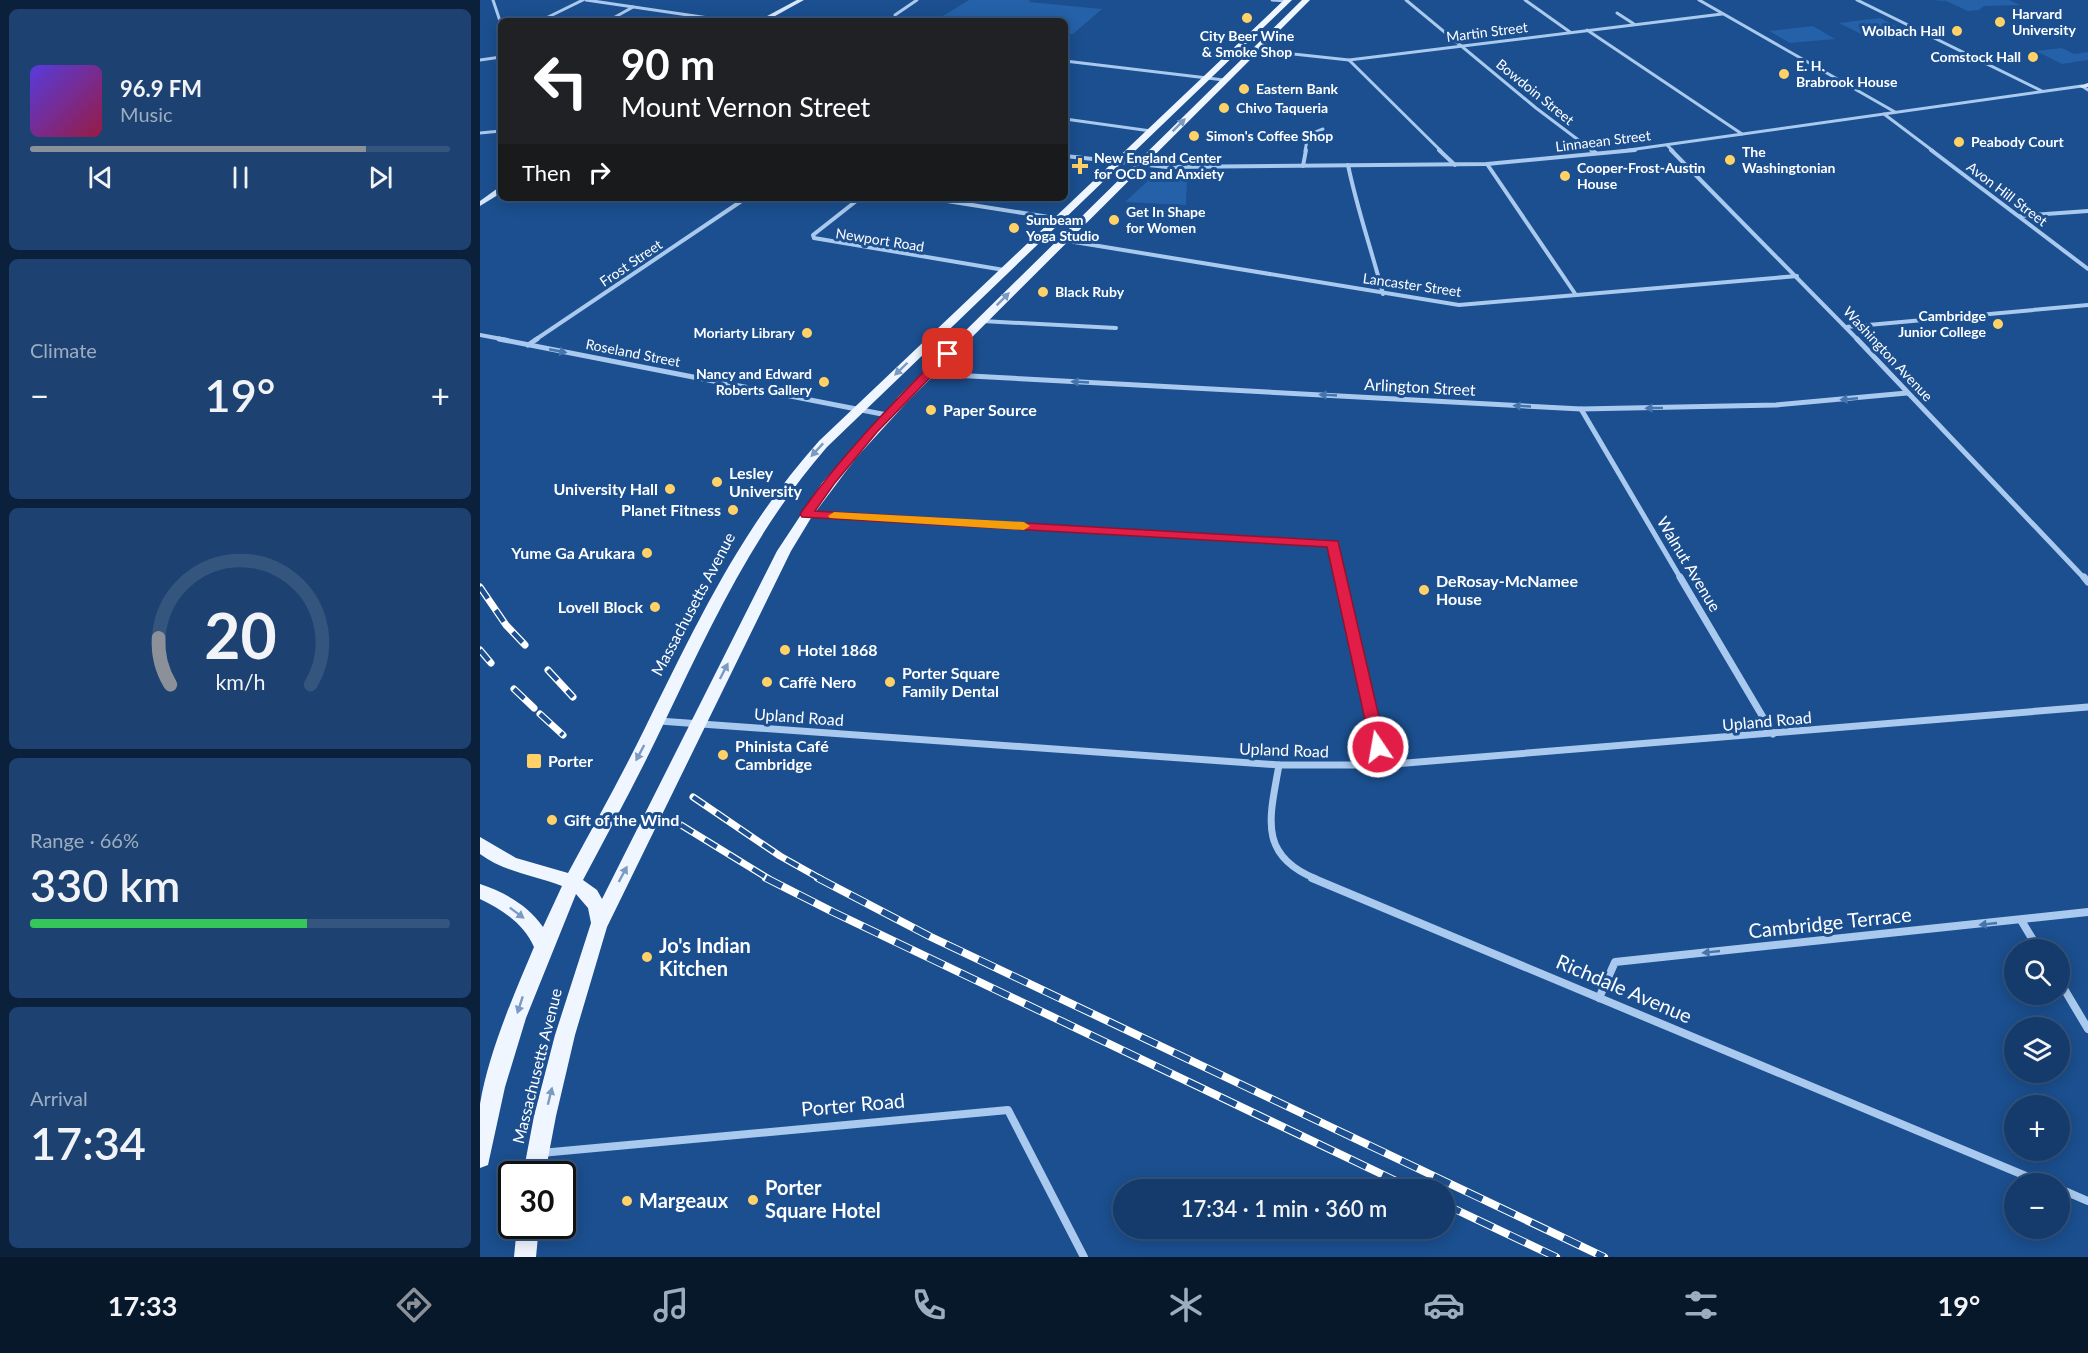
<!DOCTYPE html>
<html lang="en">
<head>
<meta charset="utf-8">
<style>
	:root { --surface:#143b6b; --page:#1d4271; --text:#f1f3f6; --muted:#9dadc1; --line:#33557e; --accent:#8c9099 }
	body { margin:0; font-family:Lato,sans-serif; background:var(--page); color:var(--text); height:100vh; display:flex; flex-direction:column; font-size:22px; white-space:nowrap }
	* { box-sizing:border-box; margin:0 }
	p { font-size:20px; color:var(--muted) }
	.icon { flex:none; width:33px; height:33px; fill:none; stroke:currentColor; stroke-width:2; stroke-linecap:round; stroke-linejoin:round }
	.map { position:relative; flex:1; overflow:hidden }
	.sheet { display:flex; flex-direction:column; gap:9px; padding:9px; background:#0b203b; width:480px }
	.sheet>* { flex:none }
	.hud { position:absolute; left:18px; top:18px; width:570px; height:183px; border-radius:9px; box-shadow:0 3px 15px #0003,0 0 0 2px var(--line); background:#202124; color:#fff; overflow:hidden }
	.controls { position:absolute; left:1524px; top:939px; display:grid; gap:12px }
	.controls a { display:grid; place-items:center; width:66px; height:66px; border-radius:50%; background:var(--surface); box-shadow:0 3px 15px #0003,0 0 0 2px var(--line); font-size:30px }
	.speed { position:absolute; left:18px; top:1161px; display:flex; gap:12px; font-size:30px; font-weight:700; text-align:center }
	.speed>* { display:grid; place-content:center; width:78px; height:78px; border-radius:50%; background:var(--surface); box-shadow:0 3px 15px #0003,0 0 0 2px var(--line); line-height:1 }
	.speed .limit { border:3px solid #111; border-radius:9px; background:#fff; color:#111 }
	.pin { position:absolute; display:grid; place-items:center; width:51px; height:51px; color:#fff; margin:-26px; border-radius:12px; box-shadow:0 3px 9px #0006 }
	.me { position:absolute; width:66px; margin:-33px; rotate:348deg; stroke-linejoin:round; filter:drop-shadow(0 0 4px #0008) }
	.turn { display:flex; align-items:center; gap:21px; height:126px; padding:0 24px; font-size:27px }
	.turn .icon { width:78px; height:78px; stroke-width:2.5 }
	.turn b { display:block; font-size:42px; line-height:51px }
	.then { display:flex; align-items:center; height:57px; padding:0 24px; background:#0003; gap:12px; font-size:22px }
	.big { font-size:45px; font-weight:600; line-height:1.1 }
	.sheet .card { flex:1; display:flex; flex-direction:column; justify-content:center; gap:9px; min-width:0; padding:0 21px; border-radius:9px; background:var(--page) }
	.sheet .dial { align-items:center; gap:0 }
	.dial svg { height:156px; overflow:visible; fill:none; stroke:var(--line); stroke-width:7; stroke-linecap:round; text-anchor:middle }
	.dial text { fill:var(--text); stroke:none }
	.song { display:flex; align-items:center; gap:18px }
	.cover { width:72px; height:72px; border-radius:9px; background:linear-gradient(135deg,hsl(250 70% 55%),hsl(340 70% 35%)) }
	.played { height:6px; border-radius:3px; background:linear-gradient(90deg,var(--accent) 80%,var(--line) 80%) }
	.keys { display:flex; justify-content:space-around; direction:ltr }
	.heat { display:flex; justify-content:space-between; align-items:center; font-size:33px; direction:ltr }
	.charge { height:9px; border-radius:4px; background:linear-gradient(90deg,#34c759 66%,var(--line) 0) }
	.trip { position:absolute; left:633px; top:1179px; width:342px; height:60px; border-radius:30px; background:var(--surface); box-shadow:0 3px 15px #0003,0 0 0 2px var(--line); font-weight:600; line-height:60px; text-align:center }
	.tab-bar { display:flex; height:96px; justify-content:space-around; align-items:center; background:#08182b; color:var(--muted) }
	.tab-bar .icon { width:42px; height:42px }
	.tab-bar .current { color:var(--accent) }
	.tab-bar b { font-size:27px; color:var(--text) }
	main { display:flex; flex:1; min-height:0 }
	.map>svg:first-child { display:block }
</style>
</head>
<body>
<main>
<section class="sheet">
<div class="card">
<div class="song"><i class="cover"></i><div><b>96.9 FM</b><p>Music</p></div></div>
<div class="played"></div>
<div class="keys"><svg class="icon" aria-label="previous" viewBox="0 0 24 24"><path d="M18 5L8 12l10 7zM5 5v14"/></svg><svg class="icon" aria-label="pause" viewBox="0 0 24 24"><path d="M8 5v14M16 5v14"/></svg><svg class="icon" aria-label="next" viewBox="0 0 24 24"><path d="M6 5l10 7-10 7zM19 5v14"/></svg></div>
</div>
<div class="card"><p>Climate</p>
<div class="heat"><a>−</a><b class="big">19°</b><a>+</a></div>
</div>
<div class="card dial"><svg viewBox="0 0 100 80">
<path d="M14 69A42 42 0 1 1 86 69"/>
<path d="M14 69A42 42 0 0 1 8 45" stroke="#8c9099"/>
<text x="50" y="56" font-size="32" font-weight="700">20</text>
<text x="50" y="72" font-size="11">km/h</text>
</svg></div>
<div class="card"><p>Range · 66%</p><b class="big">330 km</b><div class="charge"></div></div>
<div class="card"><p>Arrival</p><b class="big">17:34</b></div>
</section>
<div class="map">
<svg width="1608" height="1257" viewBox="0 0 1608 1257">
	<rect width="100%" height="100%" fill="#1b4f8f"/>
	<g fill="#2461a8">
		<path d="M489,0H550L549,2L622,9L593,34H585V21L458,19Z"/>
		<path d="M1450,0H1529L1540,5L1504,6L1499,10L1488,11L1466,1Z"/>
		<path d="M1400,18L1422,29L1381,34L1359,23Z"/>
		<path d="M1333,26L1355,39L1310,43L1289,31Z"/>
		<path d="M1582,48L1594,54L1608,52V60L1582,64L1556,51Z"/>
		<path d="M707,176L706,205L645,202L672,177Z"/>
	</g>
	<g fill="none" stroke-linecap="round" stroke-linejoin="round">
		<g stroke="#a9c9ee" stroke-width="3">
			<path d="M13,0L21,24"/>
			<path d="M106,0L249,21"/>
			<path d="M792,0L807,1"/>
			<path d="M926,0L1056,108L1113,151"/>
			<path d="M1045,0L1090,32"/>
			<path d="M1219,0L1415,112"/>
			<path d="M1377,0L1562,91"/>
			<path d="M1137,13L1154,24"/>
			<path d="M415,15L437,0"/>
			<path d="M60,21L103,0"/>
			<path d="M128,21L153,7"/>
			<path d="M1107,30L1262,134"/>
			<path d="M775,50L869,60L1242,14"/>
			<path d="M0,60L21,57"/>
			<path d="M869,60L961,151"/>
			<path d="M585,61L744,80"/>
			<path d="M1404,114L1453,151"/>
			<path d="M585,119L671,131"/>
			<path d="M0,133L21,131"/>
			<path d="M1187,145L1193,151"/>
			<path d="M825,151L828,135L843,129"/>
			<path d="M1142,151L1602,86L1608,90"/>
		</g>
		<g stroke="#a9c9ee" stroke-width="4">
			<path d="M959,150L975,165"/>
			<path d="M1111,150L1116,153"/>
			<path d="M1191,150L1378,340"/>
			<path d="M1451,150L1608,269"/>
			<path d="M585,156L687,167L1007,164L1155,150"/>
			<path d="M1007,164L1096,295"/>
			<path d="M868,165C877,209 892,251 903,294"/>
			<path d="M823,166L826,150"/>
			<path d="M380,198L333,235L334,238L524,270"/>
			<path d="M448,198L600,222"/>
			<path d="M1540,216L1608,211"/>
			<path d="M582,240L979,305L1317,276"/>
			<path d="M502,321L636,328"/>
			<path d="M1366,327L1608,305"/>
			<path d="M0,335L27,340"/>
			<path d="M55,340L266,198"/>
		</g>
		<g stroke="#a9c9ee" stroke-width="5">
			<path d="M19,339L407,415"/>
			<path d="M1377,339L1605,579"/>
			<path d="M48,345L57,339"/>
			<path d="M452,370L472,375L1101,409L1296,405L1427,393"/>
			<path d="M1101,409L1201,579"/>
			<path d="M327,514L853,543L861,579"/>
		</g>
		<g stroke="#a9c9ee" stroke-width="7">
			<path d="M861,577L902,765"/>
			<path d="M1200,577L1293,734"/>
			<path d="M1604,577L1608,582"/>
			<path d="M179,721L799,765H902L1608,707"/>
			<path d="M799,765C790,817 777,855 836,879"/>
		</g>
		<g stroke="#a9c9ee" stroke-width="8">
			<path d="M832,878L1565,1184"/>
			<path d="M1541,920L1559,950"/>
			<path d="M1580,982L1608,1029"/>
			<path d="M1119,998L1135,962L1608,912"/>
			<path d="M61,1153L528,1110L604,1257"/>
			<path d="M1580,1189L1608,1201"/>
		</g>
		<g fill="#d6e6fa" fill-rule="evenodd">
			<path d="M317,0H324L286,21H278Z"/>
			<path d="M1608,83V87L1602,88L1599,86Z"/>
			<path d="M18,188H21V193L0,206V201Z"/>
		</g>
		<g fill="#f0f6ff" fill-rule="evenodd">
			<path d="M804,0H812L347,447C274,531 231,625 183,725C158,778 130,829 103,880L117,890L122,899L297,551L342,483L420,395L822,0H830L428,401L376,458L331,518L311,551L127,927L95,1035L76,1116L65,1174H43L54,1116L75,1035L111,923L108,908L96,894L46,1018L25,1087L8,1165L0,1168C0,1148 0,1124 0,1104C9,1051 33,997 54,947C44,924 23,910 0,899V884C24,892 48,905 63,927L82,886C54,875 24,872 0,854V837L36,858L88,873C114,825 141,777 165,728C216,625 261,528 339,441Z"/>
			<path d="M37,1226H59L56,1257H34Z"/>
		</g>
		<g stroke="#fff" stroke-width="7">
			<g id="rail-far1">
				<path d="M0,587L26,625L45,645"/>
				<path d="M0,650L11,663"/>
				<path d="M68,670L93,697"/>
				<path d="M34,689L54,708"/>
				<path d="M60,714L83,735"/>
				<path d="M213,797L300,856L341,879"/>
				<path d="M201,825L289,879"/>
			</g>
		</g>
		<g stroke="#fff" stroke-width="8">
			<g id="rail">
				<path d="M286,878L353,912L935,1190"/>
				<path d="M338,878L451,937L1124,1257"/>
				<path d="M964,1204L1076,1257"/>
			</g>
		</g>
		<use href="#rail-far1" stroke="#1b4f8f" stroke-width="4.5" stroke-dasharray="14" stroke-linecap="butt"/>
		<use href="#rail" stroke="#1b4f8f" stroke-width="6" stroke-dasharray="18" stroke-linecap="butt"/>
	</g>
	<defs><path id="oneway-solid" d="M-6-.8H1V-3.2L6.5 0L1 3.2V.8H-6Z" transform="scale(1.5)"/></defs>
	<g fill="#7b9ac1">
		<use href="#oneway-solid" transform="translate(699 125) rotate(-45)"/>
		<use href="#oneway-solid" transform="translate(523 299) rotate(-45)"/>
		<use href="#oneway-solid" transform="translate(421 369) rotate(136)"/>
		<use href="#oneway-solid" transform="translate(337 450) rotate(133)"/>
		<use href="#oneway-solid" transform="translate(244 671) rotate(-63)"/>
		<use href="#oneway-solid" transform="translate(160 753) rotate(118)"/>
		<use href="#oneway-solid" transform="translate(143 874) rotate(-62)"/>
		<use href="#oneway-solid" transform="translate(37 913) rotate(37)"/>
		<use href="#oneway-solid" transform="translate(40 1005) rotate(108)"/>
		<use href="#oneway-solid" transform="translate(70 1096) rotate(-76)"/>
	</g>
	<g fill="#4674ac">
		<use href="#oneway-solid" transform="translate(78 351) rotate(11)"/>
		<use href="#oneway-solid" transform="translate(600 382) rotate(-177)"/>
		<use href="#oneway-solid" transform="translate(848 395) rotate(-177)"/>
		<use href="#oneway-solid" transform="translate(1369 399) rotate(175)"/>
		<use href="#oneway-solid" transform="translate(1042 406) rotate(-177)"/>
		<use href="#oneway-solid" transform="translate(1174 408) rotate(179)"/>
		<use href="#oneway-solid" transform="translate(1508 924) rotate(174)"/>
		<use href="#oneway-solid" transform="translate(1231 952) rotate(174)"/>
	</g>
	<path fill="#e11d48" stroke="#92132f" stroke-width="1.5" d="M464,351L473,354L397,432L354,484L335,511L858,541L906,747L903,751H893L891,747L847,547L322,517L320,514C362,454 413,403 464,351Z"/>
	<path fill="#f59e0b" d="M354,512L544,522L550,526L544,530L350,518L348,516Z"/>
	<g fill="#ffd166" stroke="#1b4f8f" stroke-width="2">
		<circle cx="767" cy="18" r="6"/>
		<circle cx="1520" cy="22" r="6"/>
		<circle cx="1477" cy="31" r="6"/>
		<circle cx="1553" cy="57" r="6"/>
		<circle cx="1304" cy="74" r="6"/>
		<circle cx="764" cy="89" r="6"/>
		<circle cx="744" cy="108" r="6"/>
		<circle cx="714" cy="136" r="6"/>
		<circle cx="1479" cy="142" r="6"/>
		<circle cx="1250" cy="160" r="6"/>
		<path d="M597 157h6v6h6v6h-6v6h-6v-6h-6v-6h6z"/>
		<circle cx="1085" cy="176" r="6"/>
		<circle cx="634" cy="220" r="6"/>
		<circle cx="534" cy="228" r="6"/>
		<circle cx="563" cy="292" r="6"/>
		<circle cx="1518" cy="324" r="6"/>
		<circle cx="327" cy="333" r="6"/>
		<circle cx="344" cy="382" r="6"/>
		<circle cx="451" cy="410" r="6"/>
		<circle cx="237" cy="482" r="6"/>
		<circle cx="190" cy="489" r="6"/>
		<circle cx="253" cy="510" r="6"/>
		<circle cx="167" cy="553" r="6"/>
		<circle cx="944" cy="590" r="6"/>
		<circle cx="175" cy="607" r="6"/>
		<circle cx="305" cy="650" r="6"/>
		<circle cx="287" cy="682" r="6"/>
		<circle cx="410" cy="682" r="6"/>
		<circle cx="243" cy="755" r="6"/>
		<rect x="46" y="753" width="16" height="16" rx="3"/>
		<circle cx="72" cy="820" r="6"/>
		<circle cx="167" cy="957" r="6"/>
		<circle cx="273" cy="1200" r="6"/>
		<circle cx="147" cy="1201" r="6"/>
	</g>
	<g text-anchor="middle" stroke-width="6" stroke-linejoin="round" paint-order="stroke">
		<g font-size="14" font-weight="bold" fill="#fff" stroke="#1b4f8f" text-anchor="start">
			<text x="1532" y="19">Harvard<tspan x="1532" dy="16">University</tspan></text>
			<text x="1465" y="36" text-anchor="end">Wolbach Hall</text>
			<text x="767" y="41" text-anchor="middle">City Beer Wine<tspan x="767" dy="16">&amp; Smoke Shop</tspan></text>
			<text x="1541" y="62" text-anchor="end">Comstock Hall</text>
			<text x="1316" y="71">E. H.<tspan x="1316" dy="16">Brabrook House</tspan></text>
			<text x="776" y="94">Eastern Bank</text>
			<text x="756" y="113">Chivo Taqueria</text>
			<text x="726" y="141">Simon's Coffee Shop</text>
			<text x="1491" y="147">Peabody Court</text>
			<text x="1262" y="157">The<tspan x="1262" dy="16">Washingtonian</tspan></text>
			<text x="614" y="163">New England Center<tspan x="614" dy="16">for OCD and Anxiety</tspan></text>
			<text x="1097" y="173">Cooper-Frost-Austin<tspan x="1097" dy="16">House</tspan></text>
			<text x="646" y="217">Get In Shape<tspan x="646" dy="16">for Women</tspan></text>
			<text x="546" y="225">Sunbeam<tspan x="546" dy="16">Yoga Studio</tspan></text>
			<text x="575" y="297">Black Ruby</text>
			<text x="1506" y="321" text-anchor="end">Cambridge<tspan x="1506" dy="16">Junior College</tspan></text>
			<text x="315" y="338" text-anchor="end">Moriarty Library</text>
			<text x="332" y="379" text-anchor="end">Nancy and Edward<tspan x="332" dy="16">Roberts Gallery</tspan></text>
		</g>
		<g font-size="14" fill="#fff" stroke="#1b4f8f">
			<text transform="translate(1007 32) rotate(-7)" y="5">Martin Street</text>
			<text transform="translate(1055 92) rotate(39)" y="5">Bowdoin Street</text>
			<text transform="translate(1123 141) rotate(-7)" y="5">Linnaean Street</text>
			<text transform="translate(1527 194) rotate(37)" y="5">Avon Hill Street</text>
			<text transform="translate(400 240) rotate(9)" y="5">Newport Road</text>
			<text transform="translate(151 263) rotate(-34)" y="5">Frost Street</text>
			<text transform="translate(932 285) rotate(8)" y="5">Lancaster Street</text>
			<text transform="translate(153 353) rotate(11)" y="5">Roseland Street</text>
			<text transform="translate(1408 354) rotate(47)" y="5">Washington Avenue</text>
		</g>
		<g font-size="16" fill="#fff" stroke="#1b4f8f">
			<text transform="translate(940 387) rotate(3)" y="6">Arlington Street</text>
			<text transform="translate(1209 564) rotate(59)" y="6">Walnut Avenue</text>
			<text transform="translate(213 604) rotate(-62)" y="6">Massachusetts Avenue</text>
			<text transform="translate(319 717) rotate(4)" y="6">Upland Road</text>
			<text transform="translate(1287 721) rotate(-5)" y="6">Upland Road</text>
			<text transform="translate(804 750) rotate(2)" y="6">Upland Road</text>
			<text transform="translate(57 1066) rotate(-76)" y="6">Massachusetts Avenue</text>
		</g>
		<g font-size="16" font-weight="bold" fill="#fff" stroke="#1b4f8f" text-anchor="start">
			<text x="463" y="416">Paper Source</text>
			<text x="249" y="479">Lesley<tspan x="249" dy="18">University</tspan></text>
			<text x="178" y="495" text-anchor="end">University Hall</text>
			<text x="241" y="516" text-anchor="end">Planet Fitness</text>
			<text x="155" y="559" text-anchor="end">Yume Ga Arukara</text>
			<text x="956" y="587">DeRosay-McNamee<tspan x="956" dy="18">House</tspan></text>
			<text x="163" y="613" text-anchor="end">Lovell Block</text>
			<text x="317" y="656">Hotel 1868</text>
			<text x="422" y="679">Porter Square<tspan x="422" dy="18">Family Dental</tspan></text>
			<text x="299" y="688">Caffè Nero</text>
			<text x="255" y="752">Phinista Café<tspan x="255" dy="18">Cambridge</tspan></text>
			<text x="68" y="767">Porter</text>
			<text x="84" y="826">Gift of the Wind</text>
		</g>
		<g font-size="20" fill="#fff" stroke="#1b4f8f">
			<text transform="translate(1350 923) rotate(-6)" y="7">Cambridge Terrace</text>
			<text transform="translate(1144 989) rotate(23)" y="7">Richdale Avenue</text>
			<text transform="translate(373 1105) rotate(-5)" y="7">Porter Road</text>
		</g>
		<g font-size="20" font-weight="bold" fill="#fff" stroke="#1b4f8f" text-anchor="start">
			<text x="179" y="953">Jo's Indian<tspan x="179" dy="23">Kitchen</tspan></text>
			<text x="285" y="1195">Porter<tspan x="285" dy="23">Square Hotel</tspan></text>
			<text x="159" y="1208">Margeaux</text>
		</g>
	</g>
</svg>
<div class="controls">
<a><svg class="icon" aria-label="search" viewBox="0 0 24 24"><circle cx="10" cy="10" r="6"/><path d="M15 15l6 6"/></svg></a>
<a><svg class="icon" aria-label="layers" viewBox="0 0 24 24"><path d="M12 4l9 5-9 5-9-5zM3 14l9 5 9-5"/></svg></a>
<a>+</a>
<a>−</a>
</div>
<div class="speed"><div class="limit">30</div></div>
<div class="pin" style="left:468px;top:354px;background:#d93025"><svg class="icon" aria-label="arrive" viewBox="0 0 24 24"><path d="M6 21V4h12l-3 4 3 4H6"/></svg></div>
<svg class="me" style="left:898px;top:747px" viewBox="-20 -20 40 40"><circle r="17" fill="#e11d48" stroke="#fff" stroke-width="3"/><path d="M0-11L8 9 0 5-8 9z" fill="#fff"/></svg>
<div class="trip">17:34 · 1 min · 360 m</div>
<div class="hud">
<div class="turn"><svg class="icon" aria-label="left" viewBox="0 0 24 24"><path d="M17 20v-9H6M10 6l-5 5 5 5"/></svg><div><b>90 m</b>Mount Vernon Street</div></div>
<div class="then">Then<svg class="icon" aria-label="right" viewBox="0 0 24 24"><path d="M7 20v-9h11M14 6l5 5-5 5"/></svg></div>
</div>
</div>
</main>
<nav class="tab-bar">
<b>17:33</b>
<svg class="icon current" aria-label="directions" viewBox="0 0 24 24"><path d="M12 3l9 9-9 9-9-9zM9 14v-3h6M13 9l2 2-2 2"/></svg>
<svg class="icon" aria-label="music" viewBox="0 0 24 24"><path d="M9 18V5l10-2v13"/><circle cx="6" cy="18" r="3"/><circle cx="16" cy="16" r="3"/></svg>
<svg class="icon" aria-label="phone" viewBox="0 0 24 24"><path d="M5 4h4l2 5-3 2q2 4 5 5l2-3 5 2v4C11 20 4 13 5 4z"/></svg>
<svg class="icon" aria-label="climate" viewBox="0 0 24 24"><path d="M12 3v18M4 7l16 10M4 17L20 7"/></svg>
<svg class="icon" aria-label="car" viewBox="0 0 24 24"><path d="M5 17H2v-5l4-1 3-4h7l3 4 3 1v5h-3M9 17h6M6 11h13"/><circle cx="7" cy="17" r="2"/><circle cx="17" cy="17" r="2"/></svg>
<svg class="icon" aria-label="filters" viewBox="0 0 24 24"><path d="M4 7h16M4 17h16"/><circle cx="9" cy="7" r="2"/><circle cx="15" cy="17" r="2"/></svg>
<b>19°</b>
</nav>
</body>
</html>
